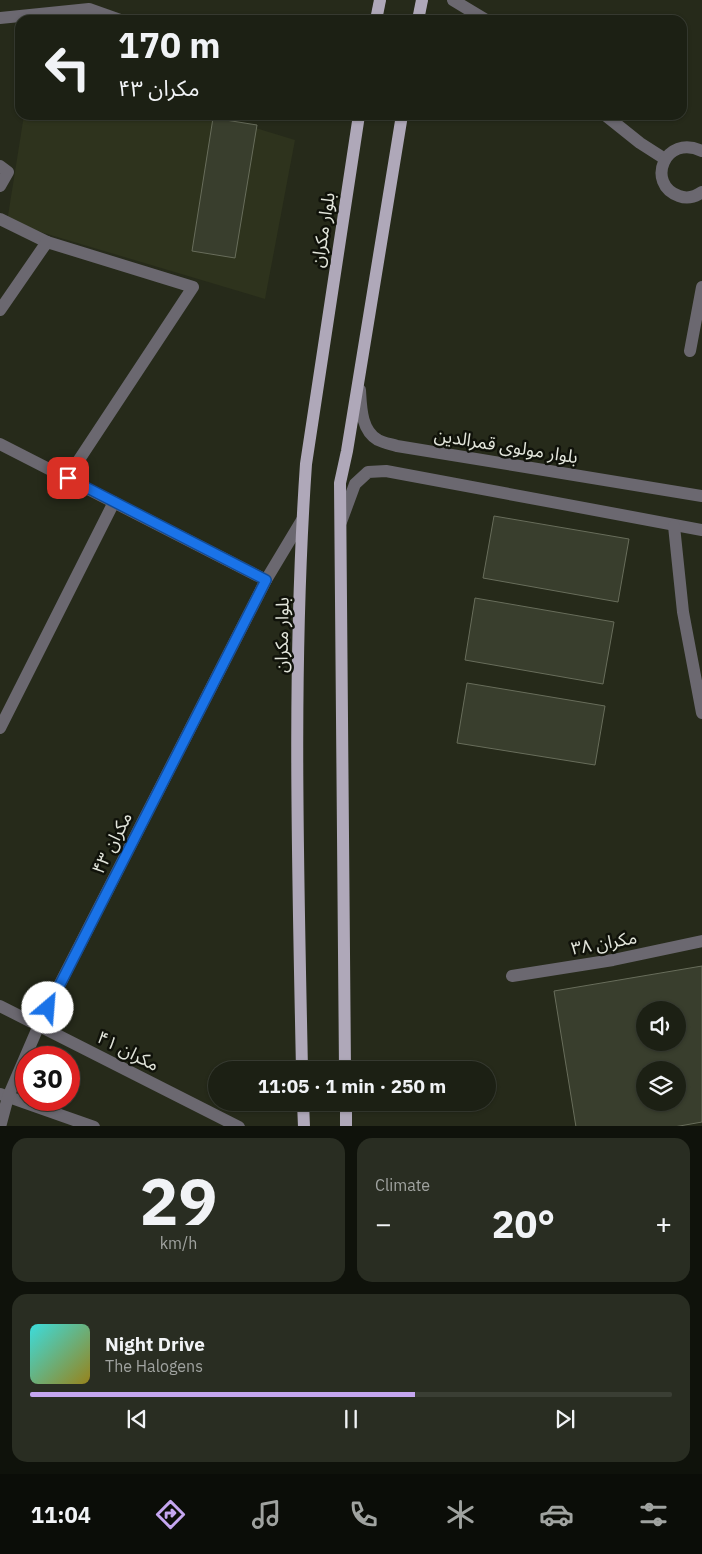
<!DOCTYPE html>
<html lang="en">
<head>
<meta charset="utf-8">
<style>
	:root { --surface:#1c2014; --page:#292d22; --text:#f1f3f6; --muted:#a0a3a0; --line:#3a3e34; --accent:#c5a6f0 }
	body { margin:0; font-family:"IBM Plex Sans","Noto Sans Arabic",sans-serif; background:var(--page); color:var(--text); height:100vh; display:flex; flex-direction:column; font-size:19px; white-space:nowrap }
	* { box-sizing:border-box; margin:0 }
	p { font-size:16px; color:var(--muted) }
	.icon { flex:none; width:28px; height:28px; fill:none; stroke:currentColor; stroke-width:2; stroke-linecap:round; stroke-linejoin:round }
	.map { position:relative; height:1126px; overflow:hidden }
	.sheet { display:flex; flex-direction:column; gap:12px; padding:12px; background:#0f120b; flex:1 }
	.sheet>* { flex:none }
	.guide { position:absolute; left:15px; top:15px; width:672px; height:105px; border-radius:15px; box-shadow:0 1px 4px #0004,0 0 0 1px var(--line); background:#1c2014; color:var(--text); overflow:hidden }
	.tools { position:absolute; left:636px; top:1001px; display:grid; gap:10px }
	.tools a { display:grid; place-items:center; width:50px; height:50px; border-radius:50%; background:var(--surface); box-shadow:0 1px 4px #0004,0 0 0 1px var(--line); font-size:25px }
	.speed { position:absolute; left:15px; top:1046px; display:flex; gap:10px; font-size:25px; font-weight:700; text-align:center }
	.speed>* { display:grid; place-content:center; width:65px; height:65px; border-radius:50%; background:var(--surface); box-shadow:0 1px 4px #0004,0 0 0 1px var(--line); line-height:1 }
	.speed .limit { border:8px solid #d22; background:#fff; color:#111 }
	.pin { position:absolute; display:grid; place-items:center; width:42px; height:42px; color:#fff; margin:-21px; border-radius:10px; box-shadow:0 2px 8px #0006 }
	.me { position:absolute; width:55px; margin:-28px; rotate:27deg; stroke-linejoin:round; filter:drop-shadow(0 0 4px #0008) }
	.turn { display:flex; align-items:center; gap:18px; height:105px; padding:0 20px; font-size:22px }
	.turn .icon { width:65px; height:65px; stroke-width:2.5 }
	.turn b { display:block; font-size:35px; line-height:42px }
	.big { font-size:38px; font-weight:800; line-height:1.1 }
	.sheet .card { flex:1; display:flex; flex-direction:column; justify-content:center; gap:8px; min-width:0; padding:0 18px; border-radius:15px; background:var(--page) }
	.sheet .dial { align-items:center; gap:0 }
	.dial b { font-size:65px; line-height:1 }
	.song { display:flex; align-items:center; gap:15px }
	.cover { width:60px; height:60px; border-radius:8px; background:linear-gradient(135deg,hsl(180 70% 55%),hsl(50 70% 35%)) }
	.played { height:5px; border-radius:2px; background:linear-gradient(90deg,var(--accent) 60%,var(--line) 60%) }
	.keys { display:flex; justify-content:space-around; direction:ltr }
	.heat { display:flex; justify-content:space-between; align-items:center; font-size:28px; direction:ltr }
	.sheet .tiles { flex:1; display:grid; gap:12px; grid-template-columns:1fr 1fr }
	.card:last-child { grid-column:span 2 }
	.trip { position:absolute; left:208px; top:1061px; width:288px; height:50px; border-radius:25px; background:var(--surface); box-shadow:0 1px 4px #0004,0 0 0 1px var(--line); font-weight:800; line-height:50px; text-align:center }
	.menu { display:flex; height:80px; justify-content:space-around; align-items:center; background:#0b0d08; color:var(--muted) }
	.menu .icon { width:35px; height:35px }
	.menu .selected { color:var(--accent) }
	.menu b { font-size:22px; color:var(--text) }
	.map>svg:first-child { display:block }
</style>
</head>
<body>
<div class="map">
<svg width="702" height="1127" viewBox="0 0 702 1127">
	<rect width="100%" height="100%" fill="#262a1a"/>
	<path fill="#2e331d" d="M24,115H213L295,140L265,299L7,222Z"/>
	<g fill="#393e2d" stroke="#686d5b" fill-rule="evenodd">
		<path d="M213,118L257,125L235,258L192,251Z"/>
		<path d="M494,516L629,539L618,602L483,578Z"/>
		<path d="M475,598L614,622L603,684L465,660Z"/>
		<path d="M467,683L605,706L595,765L457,743Z"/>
		<path d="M702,966V1122L674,1127H576L554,991ZM645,1010H678V1042H645ZM645,1070H678V1102H645Z"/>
	</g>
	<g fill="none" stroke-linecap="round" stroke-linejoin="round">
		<g stroke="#6b6870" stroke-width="12">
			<path d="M453,0L486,20"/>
			<path d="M0,18L89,9L120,20"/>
			<path d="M605,115L640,143L665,159"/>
			<path d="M702,151C665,133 645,184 679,196C687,199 695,197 702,192"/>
			<path d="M0,166L8,172L0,186"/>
			<path d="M0,219L47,242"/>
			<path d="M0,310L47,242L193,287L67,478"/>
			<path d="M690,351L702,287"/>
			<path d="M360,390C361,407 361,430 378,440C384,443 391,444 397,446L702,496"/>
			<path d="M0,444L266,580"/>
			<path d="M341,522L355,484L368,472L386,471L702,530"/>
			<path d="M674,526L683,612L702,713"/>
			<path d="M0,728L114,502"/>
			<path d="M512,976L613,960L702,941"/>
			<path d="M0,1006L239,1127"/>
			<path d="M0,1094L94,1127"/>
			<path d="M0,1127L8,1097L39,1025L266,580L302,520"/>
		</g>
		<g stroke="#afa8b9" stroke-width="12">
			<path d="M376,20L380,0"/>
			<path d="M418,20L422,0"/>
			<path d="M302,1070C298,868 292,666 306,464L359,115"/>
			<path d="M345,1070L340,483L347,451L402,115"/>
			<path d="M303,1102L304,1127"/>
			<path d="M346,1102V1127"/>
		</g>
	</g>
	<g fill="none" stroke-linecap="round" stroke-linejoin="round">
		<g stroke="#114b97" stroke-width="12">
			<path id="route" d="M48,1008L266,580L68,478"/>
		</g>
		<use href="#route" stroke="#1a73e8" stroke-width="9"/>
	</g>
	<g text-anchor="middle" stroke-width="5" stroke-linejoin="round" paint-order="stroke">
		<g font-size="18" fill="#e3e6dc" stroke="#10120a">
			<text transform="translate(323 230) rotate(-81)" y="6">بلوار مکران</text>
			<text transform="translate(506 446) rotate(9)" y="6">بلوار مولوی قمرالدین</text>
			<text transform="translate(282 635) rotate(-89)" y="6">بلوار مکران</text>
			<text transform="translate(112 843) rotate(-63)" y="6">مکران ۴۳</text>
			<text transform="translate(604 943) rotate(-10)" y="6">مکران ۳۸</text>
			<text transform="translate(128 1051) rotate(27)" y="6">مکران ۴۱</text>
		</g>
	</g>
</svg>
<div class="tools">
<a><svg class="icon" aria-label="sound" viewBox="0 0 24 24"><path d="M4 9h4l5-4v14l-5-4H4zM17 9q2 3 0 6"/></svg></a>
<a><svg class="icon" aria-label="layers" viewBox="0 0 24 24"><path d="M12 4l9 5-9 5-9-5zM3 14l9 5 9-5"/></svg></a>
</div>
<div class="speed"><div class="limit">30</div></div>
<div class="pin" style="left:68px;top:478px;background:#d93025"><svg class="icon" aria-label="arrive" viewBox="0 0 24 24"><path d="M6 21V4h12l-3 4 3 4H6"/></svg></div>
<svg class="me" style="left:48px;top:1008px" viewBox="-20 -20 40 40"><circle r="19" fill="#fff"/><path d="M0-13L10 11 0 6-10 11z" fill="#1a73e8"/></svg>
<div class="trip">11:05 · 1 min · 250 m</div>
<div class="guide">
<div class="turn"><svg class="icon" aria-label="left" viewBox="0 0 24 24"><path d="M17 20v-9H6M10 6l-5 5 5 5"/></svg><div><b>170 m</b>مکران ۴۳</div></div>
</div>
</div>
<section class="sheet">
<div class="tiles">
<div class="card dial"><b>29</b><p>km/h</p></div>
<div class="card"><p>Climate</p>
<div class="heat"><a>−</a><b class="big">20°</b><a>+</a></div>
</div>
<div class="card">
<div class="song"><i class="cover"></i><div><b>Night Drive</b><p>The Halogens</p></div></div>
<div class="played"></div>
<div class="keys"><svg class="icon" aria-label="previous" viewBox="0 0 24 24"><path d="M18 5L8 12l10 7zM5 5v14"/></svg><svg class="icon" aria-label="pause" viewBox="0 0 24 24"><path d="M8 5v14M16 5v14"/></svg><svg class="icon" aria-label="next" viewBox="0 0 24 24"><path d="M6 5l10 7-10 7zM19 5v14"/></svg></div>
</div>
</div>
</section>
<nav class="menu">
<b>11:04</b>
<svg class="icon selected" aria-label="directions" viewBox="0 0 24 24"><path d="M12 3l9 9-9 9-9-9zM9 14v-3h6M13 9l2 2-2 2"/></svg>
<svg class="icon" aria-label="music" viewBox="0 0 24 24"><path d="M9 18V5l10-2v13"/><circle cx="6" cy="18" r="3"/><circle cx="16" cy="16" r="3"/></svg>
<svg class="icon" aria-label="phone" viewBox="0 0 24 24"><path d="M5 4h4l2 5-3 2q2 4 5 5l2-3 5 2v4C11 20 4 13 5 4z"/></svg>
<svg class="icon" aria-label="climate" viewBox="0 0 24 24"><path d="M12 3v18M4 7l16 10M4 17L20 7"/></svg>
<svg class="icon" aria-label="car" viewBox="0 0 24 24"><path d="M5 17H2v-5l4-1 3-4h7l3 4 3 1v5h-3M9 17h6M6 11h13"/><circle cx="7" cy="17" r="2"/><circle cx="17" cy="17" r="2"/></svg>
<svg class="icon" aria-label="filters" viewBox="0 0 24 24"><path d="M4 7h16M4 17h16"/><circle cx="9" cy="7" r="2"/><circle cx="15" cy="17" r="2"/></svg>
</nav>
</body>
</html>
